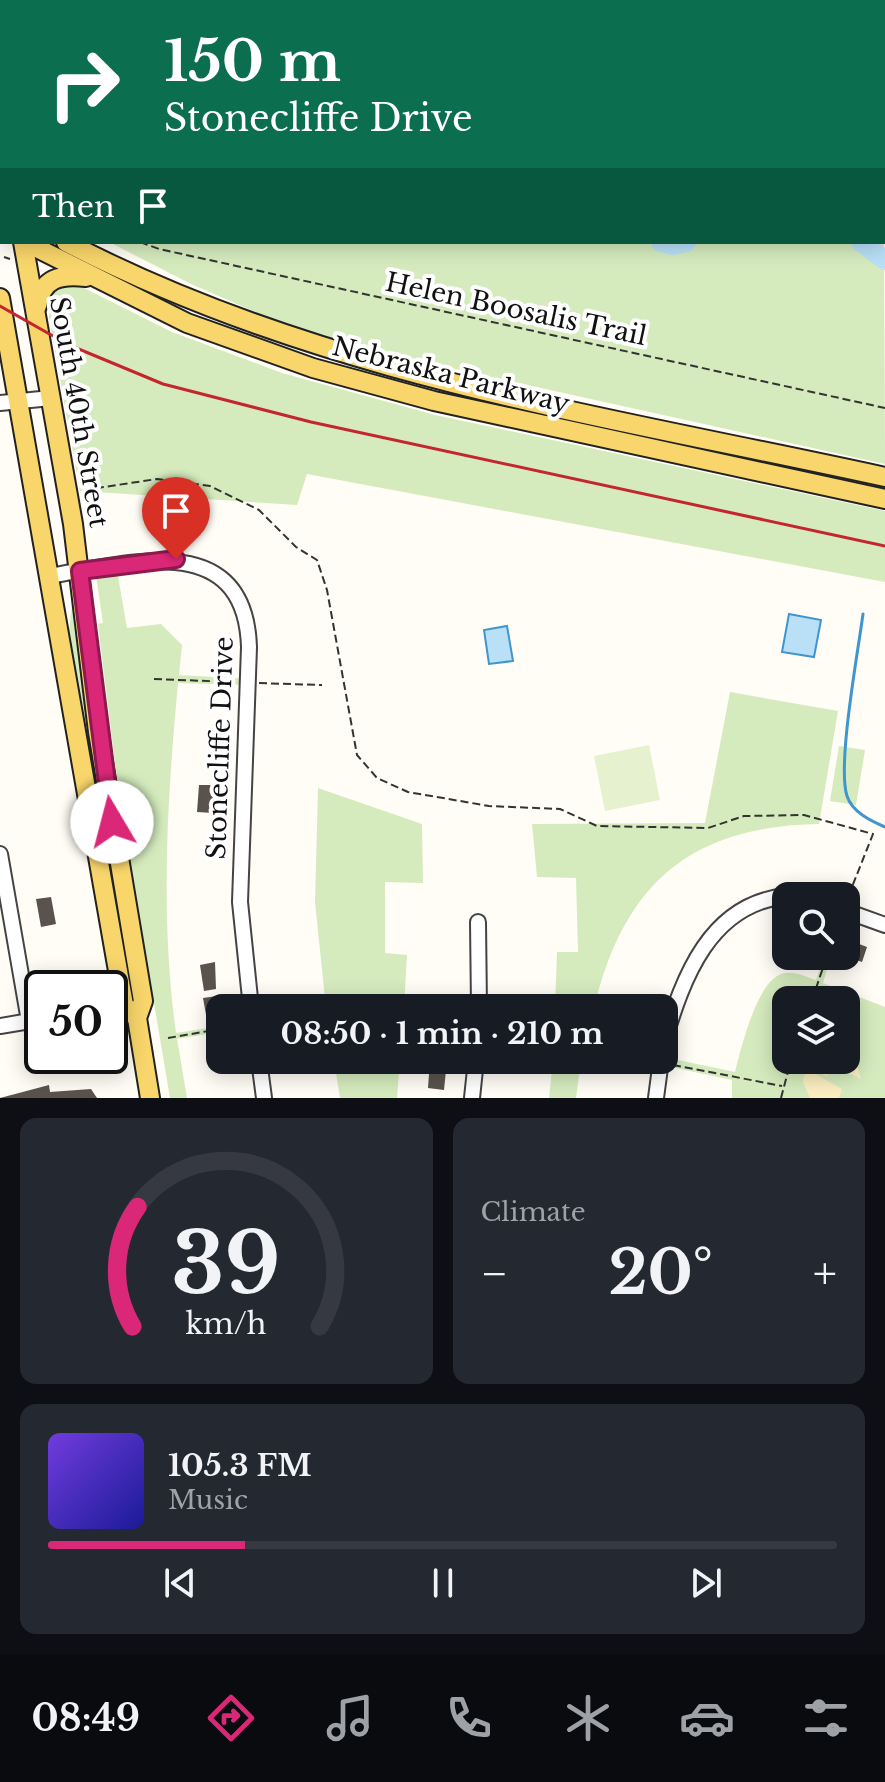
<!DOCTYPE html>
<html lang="en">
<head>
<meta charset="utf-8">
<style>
	:root { --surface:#171b24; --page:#242831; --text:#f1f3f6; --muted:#9ea1a6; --line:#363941; --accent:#db2777 }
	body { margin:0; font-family:"Libre Baskerville",serif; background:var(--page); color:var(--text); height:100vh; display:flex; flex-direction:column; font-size:30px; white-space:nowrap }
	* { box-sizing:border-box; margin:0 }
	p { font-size:26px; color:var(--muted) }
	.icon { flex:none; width:44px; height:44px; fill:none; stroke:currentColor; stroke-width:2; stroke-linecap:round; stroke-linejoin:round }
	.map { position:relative; height:1098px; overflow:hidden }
	.side { display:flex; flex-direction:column; gap:20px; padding:20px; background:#0d0f14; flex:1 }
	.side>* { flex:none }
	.guide { position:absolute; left:0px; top:0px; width:886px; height:244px; box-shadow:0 4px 20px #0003; background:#0b6e4f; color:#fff; overflow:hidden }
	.buttons { position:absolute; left:772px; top:882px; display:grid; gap:16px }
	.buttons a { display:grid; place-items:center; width:88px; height:88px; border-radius:16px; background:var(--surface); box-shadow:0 4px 20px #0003; font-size:40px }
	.speed { position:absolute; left:24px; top:970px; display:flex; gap:16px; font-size:40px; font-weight:700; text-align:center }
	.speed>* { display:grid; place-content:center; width:104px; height:104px; border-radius:50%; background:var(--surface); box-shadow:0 4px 20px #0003; line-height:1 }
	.speed .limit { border:4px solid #111; border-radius:12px; background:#fff; color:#111 }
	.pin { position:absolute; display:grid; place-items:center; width:68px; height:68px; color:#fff; margin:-82px -34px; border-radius:50% 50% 50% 0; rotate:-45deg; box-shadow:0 0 8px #0007 }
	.pin .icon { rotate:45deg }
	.me { position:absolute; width:88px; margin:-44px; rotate:352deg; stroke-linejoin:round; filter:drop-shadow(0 0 6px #0008) }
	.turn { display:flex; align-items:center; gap:28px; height:168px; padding:0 32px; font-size:36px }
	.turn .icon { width:104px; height:104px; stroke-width:2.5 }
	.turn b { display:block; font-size:56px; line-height:68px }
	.then { display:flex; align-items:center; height:76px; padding:0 32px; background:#0003; gap:16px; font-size:30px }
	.big { font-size:60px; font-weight:700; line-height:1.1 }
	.side .card { flex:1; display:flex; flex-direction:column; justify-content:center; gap:12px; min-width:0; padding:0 28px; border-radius:16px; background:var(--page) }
	.side .dial { align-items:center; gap:0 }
	.dial svg { height:208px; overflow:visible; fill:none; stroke:var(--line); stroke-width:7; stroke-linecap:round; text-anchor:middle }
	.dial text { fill:var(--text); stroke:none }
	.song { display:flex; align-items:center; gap:24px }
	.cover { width:96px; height:96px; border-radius:12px; background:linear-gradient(135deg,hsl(260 70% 55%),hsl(240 70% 35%)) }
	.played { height:8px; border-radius:4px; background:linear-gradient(90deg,var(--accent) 25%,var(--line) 25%) }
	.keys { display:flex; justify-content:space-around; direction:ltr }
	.heat { display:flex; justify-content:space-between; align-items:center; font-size:44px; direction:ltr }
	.side .tiles { flex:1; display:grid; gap:20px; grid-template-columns:1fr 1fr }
	.card:last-child { grid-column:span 2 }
	.trip { position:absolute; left:206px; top:994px; width:472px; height:80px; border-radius:16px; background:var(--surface); box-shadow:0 4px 20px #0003; font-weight:700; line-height:80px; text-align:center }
	.dock { display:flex; height:128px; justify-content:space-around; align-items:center; background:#090b0e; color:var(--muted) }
	.dock .icon { width:56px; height:56px }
	.dock .selected { color:var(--accent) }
	.dock b { font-size:36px; color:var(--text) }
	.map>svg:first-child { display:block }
</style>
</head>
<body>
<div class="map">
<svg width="885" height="1098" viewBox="0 0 885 1098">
	<rect width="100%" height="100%" fill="#fffdf5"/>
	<g fill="#d5ebbd" fill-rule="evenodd">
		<path d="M0,0H272L277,2H2V95Z"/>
		<path d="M884,236L885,464L414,360L285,325L191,284L109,242H884Z"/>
		<path d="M72,282L172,332L282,373L435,415L885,511V582L307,474L297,505L80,491L49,317L52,292Z"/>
		<path d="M116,565L127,628L161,624L182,645L179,675L248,679V685L178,683C167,800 160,916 176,1033L220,1026V1032L177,1039L187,1098H170L119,795L98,624L103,623L95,569Z"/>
		<path d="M74,586L129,968V985L68,641Z"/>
		<path d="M730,692L838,711L819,824C691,826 624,883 594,1008H555L557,952H578L576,878L537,877L532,824L705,823Z"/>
		<path d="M839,746L865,750L856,805L830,801Z"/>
		<path d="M318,788L422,824L423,883L385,882V953L407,955L404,1008H326L315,902Z"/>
		<path d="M825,956H831L823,983L885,1007V1098H732V1080L638,1060H664V1057L735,1072C741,1048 756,986 779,975C791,969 804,976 816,980ZM786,1000H846V1060H786Z"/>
		<path d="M334,1060H400L397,1098H340Z"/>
		<path d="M553,1060H581L576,1098H549Z"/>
	</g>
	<g fill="#fbeec1">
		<path d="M846,1055L857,1065L861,1079L832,1065L827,1076L807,1067L812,1060H846Z"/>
		<path d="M806,1069L842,1089L839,1098H810L803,1082Z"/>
	</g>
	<path fill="#e6f2cf" d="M649,745L660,800L605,811L594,756Z"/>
	<g fill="#b9e0f7" stroke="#3f96cf" stroke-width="2">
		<path d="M789,614L821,620L814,657L782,652Z"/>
		<path d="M507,626L513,661L489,664L484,630Z"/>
	</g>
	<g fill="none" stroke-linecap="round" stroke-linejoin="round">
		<path stroke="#3f96cf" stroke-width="3" d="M863,614C858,652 837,765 847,796C852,812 871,821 885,827"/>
		<g stroke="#b9e0f7" stroke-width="20">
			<path d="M0,13H2"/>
			<path d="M661,242L673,245L686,242"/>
			<path d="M861,242L885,260"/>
		</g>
	</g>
	<g fill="#5a524d">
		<path d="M199,785H214L213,813L197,812Z"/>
		<path d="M51,897L56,924L41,927L36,899Z"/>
		<path d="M846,939L867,947L862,962L846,956Z"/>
		<path d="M215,962L216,989L204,991L200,965Z"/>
		<path d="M217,996L220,1025L208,1026L203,998Z"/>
		<path d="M220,1039V1061L215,1062L211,1040Z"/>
		<path d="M430,1060H447L444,1090L428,1088Z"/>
		<path d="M49,1085L50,1092L91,1089L97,1098H0Z"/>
	</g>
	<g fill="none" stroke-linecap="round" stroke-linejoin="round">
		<g stroke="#444" stroke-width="18">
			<g id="minor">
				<path d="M546,0L552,2"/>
				<path d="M735,0V2"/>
				<path d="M790,2L802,0"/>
				<path d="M0,403L51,398"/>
				<path d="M49,576C126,564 245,527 249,647L240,902L251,1008"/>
				<path d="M0,854L29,1021"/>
				<path d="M846,911L885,925"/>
				<path d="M478,922L479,1008"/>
				<path d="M0,1026L42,1019"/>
				<path d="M664,1042C683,977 710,904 786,896"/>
				<path d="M259,1060L264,1098"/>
				<path d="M472,1098L476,1060"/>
				<path d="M656,1098L661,1060"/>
			</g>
		</g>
		<g stroke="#222" stroke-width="22">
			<g id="major">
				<path d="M0,133L2,142"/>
				<path d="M0,205L2,206"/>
				<path d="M0,228L2,229"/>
				<path d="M23,242L73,524L98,732L143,1001L137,1018L150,1098"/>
				<path d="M25,242L187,323L313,368L434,401L885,499"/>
				<path d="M66,242C320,375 607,416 885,477"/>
				<path d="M0,298L124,1005L137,1018"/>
				<path d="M37,306C42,278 60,274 86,277"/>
			</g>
		</g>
		<g stroke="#333" stroke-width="2" stroke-dasharray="8 4" stroke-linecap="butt">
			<path d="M884,142H885"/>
			<path d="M0,176L2,177"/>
			<path d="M140,242L159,249L885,408"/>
			<path d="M4,257L10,259"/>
			<path d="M84,490L157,479L210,486L259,510L296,547L317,560L327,590L357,755L377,778L408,792L489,806L560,809L597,826L708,828L744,816L804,815L873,834L848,897"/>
			<path d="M154,679L233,682"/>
			<path d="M259,683L322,685"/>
			<path d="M812,1000L827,956"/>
			<path d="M168,1038L220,1029"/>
			<path d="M673,1065L782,1086"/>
			<path d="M781,1098L791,1060"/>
		</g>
		<use href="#minor" stroke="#fff" stroke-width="14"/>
		<use href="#major" stroke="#f9d66b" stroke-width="18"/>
		<path stroke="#c4262e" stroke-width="3" d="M0,306L69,345L163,384L311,422L885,546"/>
	</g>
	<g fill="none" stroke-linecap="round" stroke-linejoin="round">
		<g stroke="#8e194d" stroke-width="20">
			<path id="route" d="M112,822L80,571L176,559"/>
		</g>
		<use href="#route" stroke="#db2777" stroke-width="14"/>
	</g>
	<g text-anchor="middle" stroke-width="8" stroke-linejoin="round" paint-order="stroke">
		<g font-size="26" fill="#111" stroke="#fff">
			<text transform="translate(516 309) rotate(12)" y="9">Helen Boosalis Trail</text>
			<text transform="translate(451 375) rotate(14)" y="9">Nebraska Parkway</text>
			<text transform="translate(79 412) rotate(80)" y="9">South 40th Street</text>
			<text transform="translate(220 748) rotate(-88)" y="9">Stonecliffe Drive</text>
		</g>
	</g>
</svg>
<div class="buttons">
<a><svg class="icon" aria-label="search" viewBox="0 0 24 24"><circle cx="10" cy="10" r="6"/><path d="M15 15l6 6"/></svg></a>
<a><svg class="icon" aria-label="layers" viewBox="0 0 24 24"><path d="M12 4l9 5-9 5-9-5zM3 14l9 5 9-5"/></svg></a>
</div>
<div class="speed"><div class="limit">50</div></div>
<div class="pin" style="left:176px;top:559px;background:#d93025"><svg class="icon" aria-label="arrive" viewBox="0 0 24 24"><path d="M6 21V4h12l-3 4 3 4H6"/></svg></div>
<svg class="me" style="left:112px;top:822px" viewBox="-20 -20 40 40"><circle r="19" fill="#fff"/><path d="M0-13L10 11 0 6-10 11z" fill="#db2777"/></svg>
<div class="trip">08:50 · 1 min · 210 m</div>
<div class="guide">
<div class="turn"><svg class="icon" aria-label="right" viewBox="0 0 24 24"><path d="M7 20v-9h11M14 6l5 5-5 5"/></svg><div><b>150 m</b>Stonecliffe Drive</div></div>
<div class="then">Then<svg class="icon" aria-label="arrive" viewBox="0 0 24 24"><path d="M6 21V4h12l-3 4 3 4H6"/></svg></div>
</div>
</div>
<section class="side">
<div class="tiles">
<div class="card dial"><svg viewBox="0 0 100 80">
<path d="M14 69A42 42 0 1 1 86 69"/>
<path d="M14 69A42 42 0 0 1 16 23" stroke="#db2777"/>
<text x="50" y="56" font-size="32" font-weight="700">39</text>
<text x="50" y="72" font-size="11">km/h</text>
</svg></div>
<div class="card"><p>Climate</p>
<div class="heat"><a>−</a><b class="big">20°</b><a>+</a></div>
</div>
<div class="card">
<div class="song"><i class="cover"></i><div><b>105.3 FM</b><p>Music</p></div></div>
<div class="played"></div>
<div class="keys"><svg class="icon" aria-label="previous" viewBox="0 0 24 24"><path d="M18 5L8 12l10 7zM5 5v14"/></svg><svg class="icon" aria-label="pause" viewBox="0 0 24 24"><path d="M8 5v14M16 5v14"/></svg><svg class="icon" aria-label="next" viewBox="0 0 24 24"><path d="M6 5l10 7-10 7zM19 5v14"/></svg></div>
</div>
</div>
</section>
<nav class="dock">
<b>08:49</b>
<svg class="icon selected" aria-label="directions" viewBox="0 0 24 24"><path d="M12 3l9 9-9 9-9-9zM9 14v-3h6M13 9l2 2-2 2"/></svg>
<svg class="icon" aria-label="music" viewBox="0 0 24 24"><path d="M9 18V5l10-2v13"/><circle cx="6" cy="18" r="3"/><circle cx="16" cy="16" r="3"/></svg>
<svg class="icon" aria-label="phone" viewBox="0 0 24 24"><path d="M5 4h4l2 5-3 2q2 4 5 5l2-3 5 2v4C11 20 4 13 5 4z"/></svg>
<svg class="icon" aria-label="climate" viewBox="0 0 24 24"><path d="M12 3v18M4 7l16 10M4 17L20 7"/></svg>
<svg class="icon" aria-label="car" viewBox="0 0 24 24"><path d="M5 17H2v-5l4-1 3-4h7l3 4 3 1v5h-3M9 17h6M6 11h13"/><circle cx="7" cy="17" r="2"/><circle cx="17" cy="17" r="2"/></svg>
<svg class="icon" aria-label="filters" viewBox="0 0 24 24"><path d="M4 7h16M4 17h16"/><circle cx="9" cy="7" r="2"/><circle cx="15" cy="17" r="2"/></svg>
</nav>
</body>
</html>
